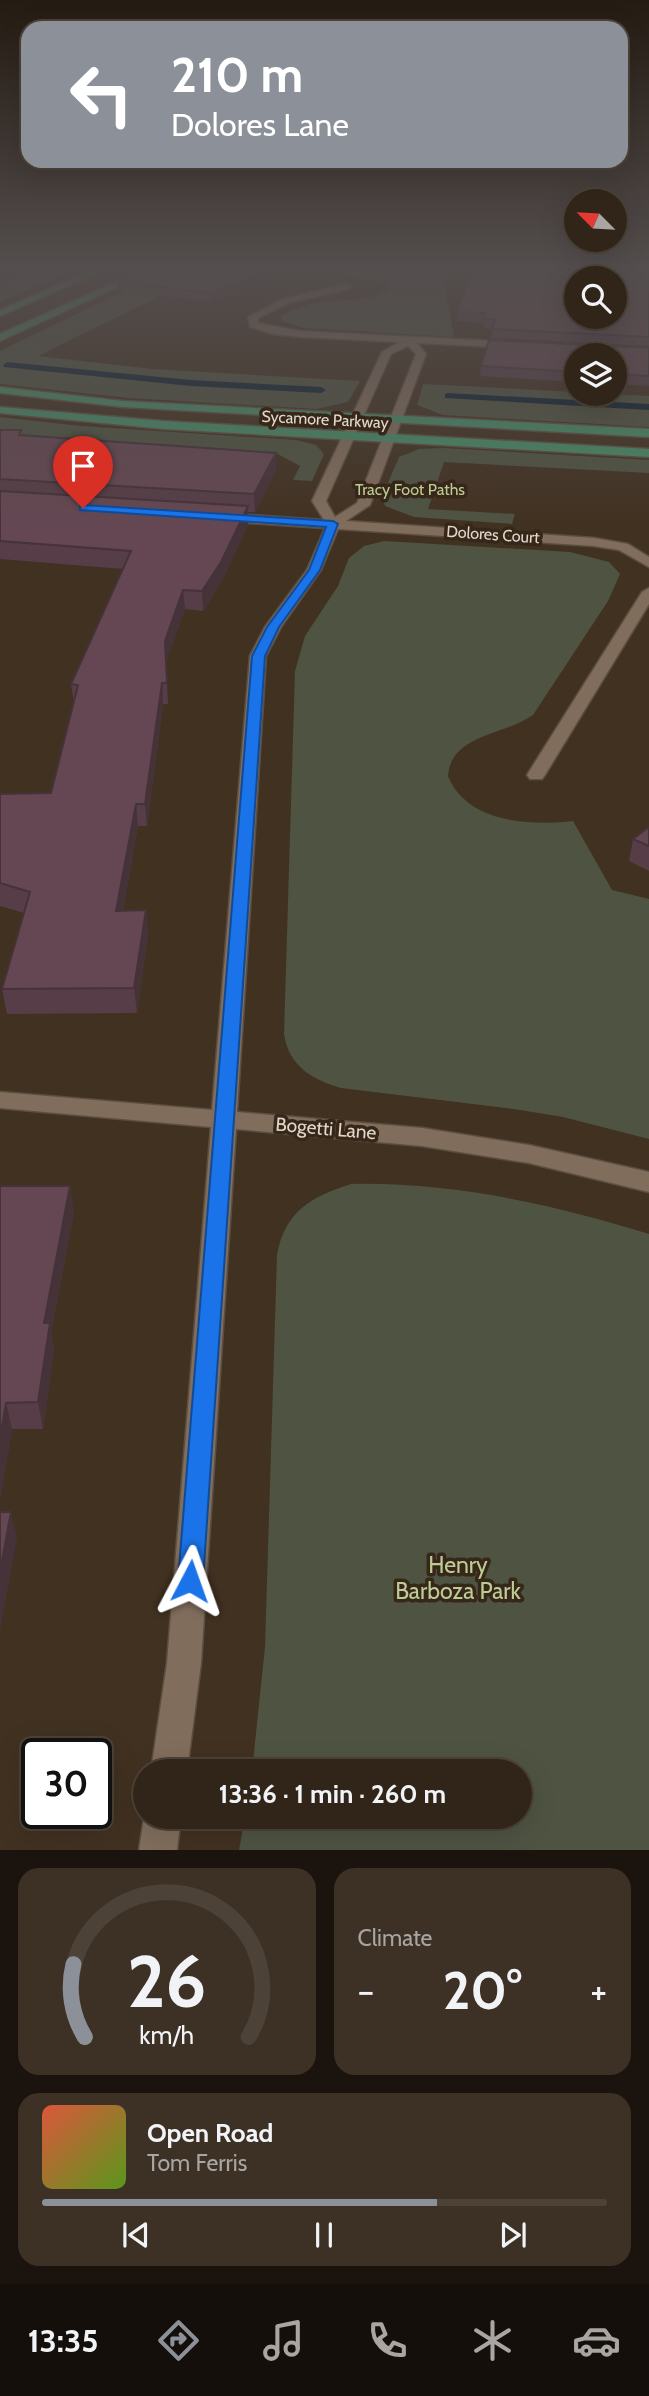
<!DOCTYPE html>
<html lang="en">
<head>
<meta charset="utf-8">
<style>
	:root { --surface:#312519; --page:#3d3126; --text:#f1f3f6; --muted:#a8a5a2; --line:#4c4238; --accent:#8c9099 }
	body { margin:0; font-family:Cabin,sans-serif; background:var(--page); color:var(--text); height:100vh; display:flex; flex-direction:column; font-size:26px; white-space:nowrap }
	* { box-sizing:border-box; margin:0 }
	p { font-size:23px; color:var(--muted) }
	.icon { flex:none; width:38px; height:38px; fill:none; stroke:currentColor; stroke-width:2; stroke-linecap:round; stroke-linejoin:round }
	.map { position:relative; height:1850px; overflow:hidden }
	.sheet { display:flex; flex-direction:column; gap:18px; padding:18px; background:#1b140e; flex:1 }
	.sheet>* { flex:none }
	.banner { position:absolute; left:21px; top:21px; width:607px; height:147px; border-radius:21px; box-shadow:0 7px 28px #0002,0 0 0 2px var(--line); background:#8c9099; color:#fff; overflow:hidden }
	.needle { width:46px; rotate:294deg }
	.fabs { position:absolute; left:564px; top:189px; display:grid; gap:14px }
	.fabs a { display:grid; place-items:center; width:63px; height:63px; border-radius:50%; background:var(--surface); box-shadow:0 7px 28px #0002,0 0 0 2px var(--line); font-size:35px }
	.speed { position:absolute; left:21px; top:1738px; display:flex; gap:14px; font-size:35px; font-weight:700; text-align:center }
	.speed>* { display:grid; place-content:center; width:91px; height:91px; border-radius:50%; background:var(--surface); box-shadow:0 7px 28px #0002,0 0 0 2px var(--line); line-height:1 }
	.speed .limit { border:4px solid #111; border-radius:10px; background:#fff; color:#111 }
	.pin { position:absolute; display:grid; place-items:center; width:60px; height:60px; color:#fff; margin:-72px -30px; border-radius:50% 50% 50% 0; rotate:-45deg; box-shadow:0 0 7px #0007 }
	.pin .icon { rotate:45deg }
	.me { position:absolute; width:77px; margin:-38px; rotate:4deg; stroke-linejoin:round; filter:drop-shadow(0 0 5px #0008) }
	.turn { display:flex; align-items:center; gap:24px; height:147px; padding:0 35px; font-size:32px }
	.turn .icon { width:91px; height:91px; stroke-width:2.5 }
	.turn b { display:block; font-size:49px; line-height:60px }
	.big { font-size:52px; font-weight:800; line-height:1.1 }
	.sheet .tile { flex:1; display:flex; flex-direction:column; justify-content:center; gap:10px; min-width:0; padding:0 24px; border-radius:21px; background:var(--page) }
	.sheet .dial { align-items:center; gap:0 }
	.dial svg { height:182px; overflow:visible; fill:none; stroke:var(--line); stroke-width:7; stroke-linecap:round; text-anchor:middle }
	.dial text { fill:var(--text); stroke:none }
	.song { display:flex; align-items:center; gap:21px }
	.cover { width:84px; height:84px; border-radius:10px; background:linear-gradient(135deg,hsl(10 70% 55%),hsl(90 70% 35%)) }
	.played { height:7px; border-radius:4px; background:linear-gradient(90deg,var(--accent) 70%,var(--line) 70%) }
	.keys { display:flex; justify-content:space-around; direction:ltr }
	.heat { display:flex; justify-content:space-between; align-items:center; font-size:38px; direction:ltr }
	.sheet .tiles { flex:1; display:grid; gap:18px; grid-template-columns:1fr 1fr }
	.tile:last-child { grid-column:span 2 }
	.trip { position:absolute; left:133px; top:1759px; width:399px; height:70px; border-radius:35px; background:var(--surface); box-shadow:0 7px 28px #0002,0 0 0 2px var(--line); font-weight:800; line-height:70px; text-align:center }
	.tab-bar { display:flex; height:112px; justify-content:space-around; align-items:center; background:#140f0a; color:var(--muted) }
	.tab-bar .icon { width:49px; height:49px }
	.tab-bar .selected { color:var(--accent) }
	.tab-bar b { font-size:32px; color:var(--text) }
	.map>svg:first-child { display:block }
</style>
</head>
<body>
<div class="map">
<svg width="649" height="1850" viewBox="0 0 649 1850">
	<rect width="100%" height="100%" fill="#413121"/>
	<g fill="#4e5342">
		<path d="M38,268H79L0,302V284Z"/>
		<path d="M181,268L188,282L38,356L152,369L360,381L348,402L317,409L129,398L0,384V351L120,293Z"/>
		<path d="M328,268H441L454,337L304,328L281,321L282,316C316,292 367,308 389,289L385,282L344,275Z"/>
		<path d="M423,384L649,396V427L443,415L417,405Z"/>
		<path d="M0,417L81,426L296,440L316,445L324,454L312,481L293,480L300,466L274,452L0,434Z"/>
		<path d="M444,448L649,460V473L444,462L428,509L515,514L512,524L414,517L385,506L382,497L399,457L419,449Z"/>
		<path d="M384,541L570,552L609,562L620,574L608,601L533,715C506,735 451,734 448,776C467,823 530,826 573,821L612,890L649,899V1139L563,1117L514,1109L341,1088C311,1079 289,1066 284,1034L295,671L305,636L338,586L349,558L364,546Z"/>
		<path d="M351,1184C452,1182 553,1204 649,1234V1850H239L245,1817L520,1816V1771H252L265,1647L277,1255C285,1211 311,1197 351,1184Z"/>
	</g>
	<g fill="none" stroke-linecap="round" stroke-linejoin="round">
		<g fill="#092031" fill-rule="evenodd">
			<path d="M7,362L191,380L321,387L326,390L321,393L191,386L4,367L3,365Z"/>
			<path d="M448,393L649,404V410L445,398V394Z"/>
		</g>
		<g stroke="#5b4e41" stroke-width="3">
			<g id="minor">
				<path d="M346,284L351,287L349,289L289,303L258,318V323L300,331L514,342L519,345L514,348L417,343L426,354L370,505L346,521L594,538L628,544L649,557V567L619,550L594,546L338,529L321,570L281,627L266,656L237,1112L422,1128L529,1145L649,1172V1192L529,1163L422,1146L236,1129L201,1663L187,1771H151L167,1663L211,1127L0,1108V1092L212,1110L250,656L265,627L307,570L325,528L220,521L213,517L220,513L324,520L312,501L382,352L399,342L300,337L272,334L250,327L248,317L283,299ZM408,346L416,354L357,503L335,517L326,501L391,354Z"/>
				<path d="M649,588V604L545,775L542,779H530L527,775L642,592Z"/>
				<path d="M145,1811V1816H181L177,1850H139Z"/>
			</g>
		</g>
		<g stroke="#5b4e41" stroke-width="3">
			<g id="major">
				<path d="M97,268H109L0,316V310Z"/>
				<path d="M147,268H159L0,341V334Z"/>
				<path d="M0,387L123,401L649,429V437L123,407L0,393Z"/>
				<path d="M0,407L164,421L649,449V457L164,429L0,413Z"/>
			</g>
		</g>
		<use href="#minor" fill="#806d5c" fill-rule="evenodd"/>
		<use href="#major" fill="#468c67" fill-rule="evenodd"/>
	</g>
	<g fill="#563d47">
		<path d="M101,268H140L107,283L102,274Z"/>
		<path d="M145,268H301L210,302L118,290L117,281Z"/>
		<path d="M428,268H586L580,271L587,272L649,268V346L491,338L492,329L484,328V323L457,321V312L469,278H449Z"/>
		<path d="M489,340L649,348V386L614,384V355H576V382L480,376L481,366Z"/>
		<path d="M0,430L22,436L276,453V470L255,512H248V525L222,581L203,611L185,609L166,662L168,704H163L147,826H138L123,911L146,910L148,934L137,1013L7,1014L2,989L24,913L0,906V794L51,793L74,704L71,684L123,569L0,559Z"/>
		<path d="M649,827V871L629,861L633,839Z"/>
		<path d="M0,1186L74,1212L51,1332L54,1349L43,1429H12L0,1499Z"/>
	</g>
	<g fill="#463239">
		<path d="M120,268H140L107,283L106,274Z"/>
		<path d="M278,268H301L210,302L209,293Z"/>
		<path d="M573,268H586L573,276Z"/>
		<path d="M276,453V470L255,512L254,494Z"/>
		<path d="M248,506V525L222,581L203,611L202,591Z"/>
		<path d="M183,590L185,609L166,662L168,704L165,641Z"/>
		<path d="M162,683L163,704L147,826L145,804Z"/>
		<path d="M136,804L138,826L119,934L116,911Z"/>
		<path d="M146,910L148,934L137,1013L134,988Z"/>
		<path d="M70,1186L74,1212L51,1332L54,1349L43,1429L38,1402L44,1323Z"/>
		<path d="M6,1403L12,1429L0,1499V1439Z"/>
		<path d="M11,1512L17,1538L0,1631V1571Z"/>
	</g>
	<g fill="#644752" stroke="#463239" stroke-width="2" fill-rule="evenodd">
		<path d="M103,268H120L106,274Z"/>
		<path d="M145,268H278L209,293L117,281Z"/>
		<path d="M448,268H573V271L587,272L593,268H649V337L492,329L495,319H484L485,313L457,312L472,270ZM576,278H614V317H576Z"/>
		<path d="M489,340L649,348V376L614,374V355H576V372L481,366Z"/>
		<path d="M0,430H21L19,435L276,453L254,494L0,479Z"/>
		<path d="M0,491L248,506L221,562L202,591L183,590L165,641L167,683H162L145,804H136L116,911L146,910L134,988L2,989L30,892L0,883V794L51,793L78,685L71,684L131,551L0,541Z"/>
		<path d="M649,827V846L633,839Z"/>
		<path d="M0,1186H70L44,1323H50L38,1402L6,1403L0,1439Z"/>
		<path d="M0,1512H11L0,1571Z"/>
	</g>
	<linearGradient id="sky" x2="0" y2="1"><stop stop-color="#241b12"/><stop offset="0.51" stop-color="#544e4e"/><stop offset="1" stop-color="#544e4e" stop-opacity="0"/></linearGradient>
	<rect width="649" height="527" fill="url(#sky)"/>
	<path fill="#1a73e8" stroke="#114b97" stroke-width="2" d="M83,505L333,521L338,524L320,570L279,627L265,656L203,1581L199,1590L190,1593L181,1590L178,1581L252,656L267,627L309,570L326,527L80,510V506Z"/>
	<g text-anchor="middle" stroke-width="7" stroke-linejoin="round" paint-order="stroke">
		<g font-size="16" fill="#e1d7cd" stroke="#362718">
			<text transform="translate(325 419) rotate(3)" y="6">Sycamore Parkway</text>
			<text transform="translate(493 534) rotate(4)" y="6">Dolores Court</text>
		</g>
		<g font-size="16" fill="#bdcc96" stroke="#362718">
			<text x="410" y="495">Tracy Foot Paths</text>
		</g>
		<g font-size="19" fill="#e1d7cd" stroke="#362718">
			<text transform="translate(326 1128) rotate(5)" y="7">Bogetti Lane</text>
		</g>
		<g font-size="23" fill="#bdcc96" stroke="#362718">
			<text x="458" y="1573">Henry<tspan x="458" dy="26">Barboza Park</tspan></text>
		</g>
	</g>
</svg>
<div class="fabs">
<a><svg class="needle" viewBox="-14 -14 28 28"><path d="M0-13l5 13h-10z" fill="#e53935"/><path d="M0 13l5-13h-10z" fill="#a8a5a2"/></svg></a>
<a><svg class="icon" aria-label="search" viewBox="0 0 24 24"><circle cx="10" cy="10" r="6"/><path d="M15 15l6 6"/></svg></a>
<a><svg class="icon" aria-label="layers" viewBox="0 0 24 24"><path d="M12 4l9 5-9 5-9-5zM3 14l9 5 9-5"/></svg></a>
</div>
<div class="speed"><div class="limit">30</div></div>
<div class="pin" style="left:83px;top:508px;background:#d93025"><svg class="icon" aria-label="arrive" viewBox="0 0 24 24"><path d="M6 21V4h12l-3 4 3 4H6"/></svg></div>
<svg class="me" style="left:190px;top:1581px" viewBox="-20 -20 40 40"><path d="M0-17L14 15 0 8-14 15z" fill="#1a73e8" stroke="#fff" stroke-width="4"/></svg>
<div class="trip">13:36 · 1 min · 260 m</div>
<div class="banner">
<div class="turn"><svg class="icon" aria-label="left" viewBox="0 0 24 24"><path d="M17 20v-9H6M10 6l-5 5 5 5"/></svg><div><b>210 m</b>Dolores Lane</div></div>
</div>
</div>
<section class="sheet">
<div class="tiles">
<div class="tile dial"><svg viewBox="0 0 100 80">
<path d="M14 69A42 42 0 1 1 86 69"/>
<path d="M14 69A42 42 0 0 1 9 37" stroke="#8c9099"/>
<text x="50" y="56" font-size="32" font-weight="700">26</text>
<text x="50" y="72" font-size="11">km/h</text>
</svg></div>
<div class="tile"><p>Climate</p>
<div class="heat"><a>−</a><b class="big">20°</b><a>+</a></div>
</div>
<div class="tile">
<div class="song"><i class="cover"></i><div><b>Open Road</b><p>Tom Ferris</p></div></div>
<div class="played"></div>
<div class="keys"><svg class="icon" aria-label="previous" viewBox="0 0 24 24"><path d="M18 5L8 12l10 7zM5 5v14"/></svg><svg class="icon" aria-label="pause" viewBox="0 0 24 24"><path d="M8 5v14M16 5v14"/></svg><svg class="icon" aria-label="next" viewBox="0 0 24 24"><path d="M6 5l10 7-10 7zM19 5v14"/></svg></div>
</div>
</div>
</section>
<nav class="tab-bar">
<b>13:35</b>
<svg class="icon selected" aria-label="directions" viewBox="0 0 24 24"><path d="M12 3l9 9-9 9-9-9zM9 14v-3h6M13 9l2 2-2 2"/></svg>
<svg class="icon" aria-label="music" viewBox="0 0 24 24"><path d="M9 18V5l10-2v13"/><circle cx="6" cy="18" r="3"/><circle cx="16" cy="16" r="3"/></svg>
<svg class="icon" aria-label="phone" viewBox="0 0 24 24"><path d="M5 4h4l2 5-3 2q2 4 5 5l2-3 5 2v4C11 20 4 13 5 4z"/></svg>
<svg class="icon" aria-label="climate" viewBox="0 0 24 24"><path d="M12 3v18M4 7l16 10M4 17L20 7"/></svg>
<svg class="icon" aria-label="car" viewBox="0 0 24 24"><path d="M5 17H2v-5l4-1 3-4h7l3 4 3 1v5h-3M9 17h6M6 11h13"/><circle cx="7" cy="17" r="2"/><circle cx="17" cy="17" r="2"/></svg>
</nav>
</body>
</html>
